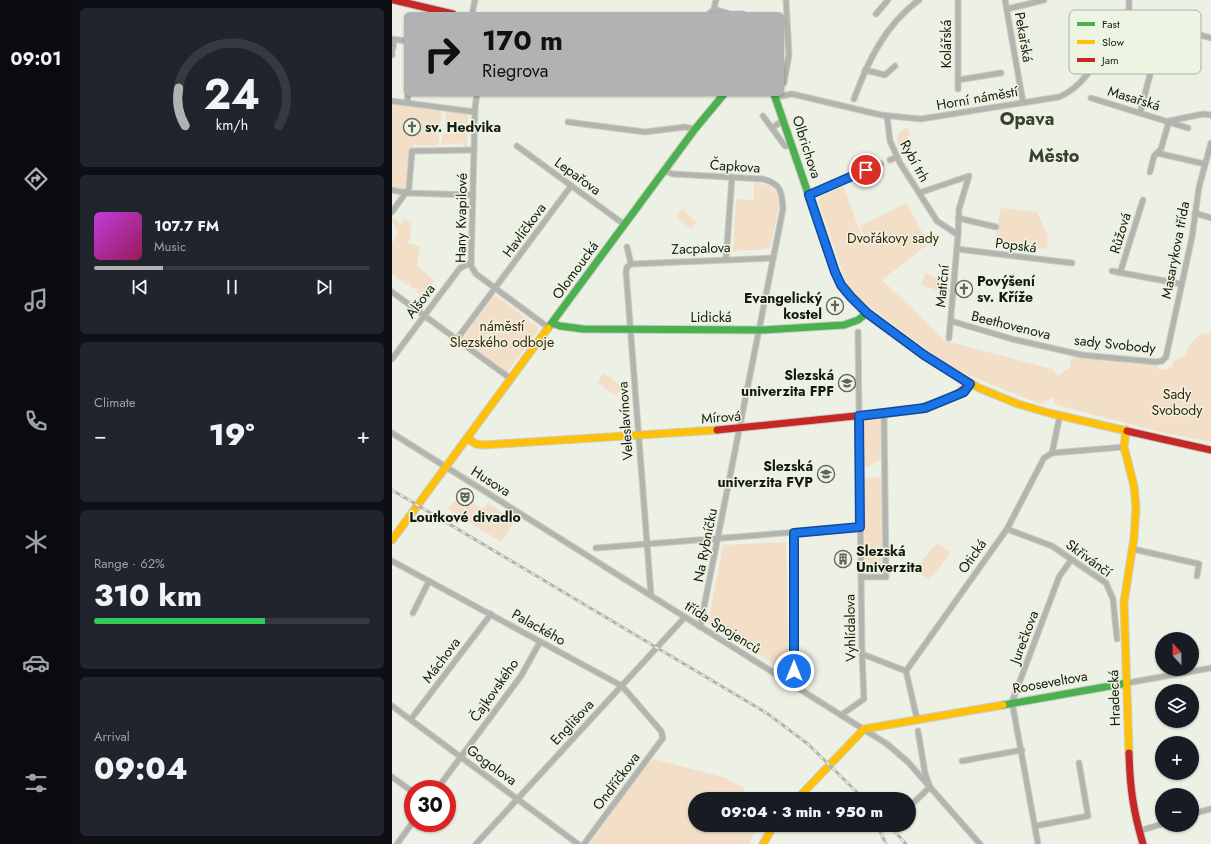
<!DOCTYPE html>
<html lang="en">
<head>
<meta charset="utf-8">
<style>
	:root { --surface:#171b24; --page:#20242c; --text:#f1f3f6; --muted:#9ea1a6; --line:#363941; --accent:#b0b3b1 }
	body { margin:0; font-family:Jost,sans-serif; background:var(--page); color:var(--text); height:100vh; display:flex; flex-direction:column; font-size:15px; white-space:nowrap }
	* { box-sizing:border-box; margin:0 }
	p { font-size:13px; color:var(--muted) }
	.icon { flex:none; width:22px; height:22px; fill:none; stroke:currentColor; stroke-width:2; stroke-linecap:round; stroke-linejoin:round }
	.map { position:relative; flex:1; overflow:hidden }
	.side { display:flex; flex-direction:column; gap:8px; padding:8px; background:#0d0f14; width:320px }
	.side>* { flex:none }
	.guide { position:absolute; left:12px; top:12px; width:380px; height:84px; border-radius:6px; box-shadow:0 1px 3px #0004; background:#b0b3b1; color:#111; overflow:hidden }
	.needle { width:26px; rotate:338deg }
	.tools { position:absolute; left:763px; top:632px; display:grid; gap:8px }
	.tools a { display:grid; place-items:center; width:44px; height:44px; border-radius:50%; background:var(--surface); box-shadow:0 1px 3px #0004; font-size:20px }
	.speed { position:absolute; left:12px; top:780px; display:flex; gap:8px; font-size:20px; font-weight:700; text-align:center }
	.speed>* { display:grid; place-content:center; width:52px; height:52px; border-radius:50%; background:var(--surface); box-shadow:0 1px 3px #0004; line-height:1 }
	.speed .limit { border:6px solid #d22; background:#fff; color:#111 }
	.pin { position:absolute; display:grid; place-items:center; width:34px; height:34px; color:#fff; margin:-17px; border:2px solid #fff; border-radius:50%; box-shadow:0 1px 4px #0007 }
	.me { position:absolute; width:44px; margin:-22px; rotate:0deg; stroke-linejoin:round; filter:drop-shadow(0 0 3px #0008) }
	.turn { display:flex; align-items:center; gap:14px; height:84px; padding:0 12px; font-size:18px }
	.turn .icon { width:52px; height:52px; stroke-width:2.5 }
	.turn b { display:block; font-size:28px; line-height:34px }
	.big { font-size:30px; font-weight:800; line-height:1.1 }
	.side .card { flex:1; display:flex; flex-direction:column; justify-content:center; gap:6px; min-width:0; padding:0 14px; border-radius:6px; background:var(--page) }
	.side .dial { align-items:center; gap:0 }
	.dial svg { height:104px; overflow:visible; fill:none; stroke:var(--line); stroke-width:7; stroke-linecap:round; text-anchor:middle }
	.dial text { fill:var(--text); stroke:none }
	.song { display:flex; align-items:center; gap:12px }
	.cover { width:48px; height:48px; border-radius:6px; background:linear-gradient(135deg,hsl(290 70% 55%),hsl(330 70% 35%)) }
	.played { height:4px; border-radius:2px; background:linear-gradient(90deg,var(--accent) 25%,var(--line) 25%) }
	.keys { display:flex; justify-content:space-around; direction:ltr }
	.heat { display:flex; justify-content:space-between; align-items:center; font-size:22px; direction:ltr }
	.charge { height:6px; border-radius:3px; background:linear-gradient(90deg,#34c759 62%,var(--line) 0) }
	.trip { position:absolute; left:296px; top:792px; width:228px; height:40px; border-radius:20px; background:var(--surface); box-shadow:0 1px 3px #0004; font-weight:800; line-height:40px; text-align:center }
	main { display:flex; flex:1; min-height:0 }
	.tab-bar { display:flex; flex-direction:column; width:72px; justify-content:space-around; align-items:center; background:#090b0e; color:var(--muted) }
	.tab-bar .icon { width:28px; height:28px }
	.tab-bar .active { color:var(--accent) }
	.tab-bar b { font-size:18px; color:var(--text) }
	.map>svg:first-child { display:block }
</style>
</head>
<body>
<main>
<nav class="tab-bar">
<b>09:01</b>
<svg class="icon active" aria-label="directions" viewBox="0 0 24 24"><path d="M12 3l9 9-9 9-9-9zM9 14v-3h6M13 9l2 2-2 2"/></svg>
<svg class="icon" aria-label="music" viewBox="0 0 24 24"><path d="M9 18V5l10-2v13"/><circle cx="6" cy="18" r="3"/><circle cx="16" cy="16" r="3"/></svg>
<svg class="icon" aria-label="phone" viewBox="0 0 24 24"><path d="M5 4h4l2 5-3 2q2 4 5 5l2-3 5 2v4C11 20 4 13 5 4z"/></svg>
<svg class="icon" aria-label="climate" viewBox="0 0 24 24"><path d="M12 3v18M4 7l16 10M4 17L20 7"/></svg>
<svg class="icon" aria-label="car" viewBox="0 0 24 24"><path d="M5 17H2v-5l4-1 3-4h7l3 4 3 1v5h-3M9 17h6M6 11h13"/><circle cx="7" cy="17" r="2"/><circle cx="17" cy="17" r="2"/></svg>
<svg class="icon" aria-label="filters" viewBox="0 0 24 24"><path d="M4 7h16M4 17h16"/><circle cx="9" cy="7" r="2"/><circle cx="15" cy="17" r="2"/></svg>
</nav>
<section class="side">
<div class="card dial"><svg viewBox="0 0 100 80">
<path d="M14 69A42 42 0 1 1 86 69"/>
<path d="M14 69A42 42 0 0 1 9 40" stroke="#b0b3b1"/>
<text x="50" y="56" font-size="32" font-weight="700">24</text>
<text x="50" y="72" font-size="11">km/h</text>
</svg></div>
<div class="card">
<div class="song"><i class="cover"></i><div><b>107.7 FM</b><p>Music</p></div></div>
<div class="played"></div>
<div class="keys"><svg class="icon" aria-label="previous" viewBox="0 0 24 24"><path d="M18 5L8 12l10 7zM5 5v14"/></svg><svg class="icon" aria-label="pause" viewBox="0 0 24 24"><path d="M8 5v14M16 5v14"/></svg><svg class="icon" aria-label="next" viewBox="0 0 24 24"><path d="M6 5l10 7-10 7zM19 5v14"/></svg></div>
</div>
<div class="card"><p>Climate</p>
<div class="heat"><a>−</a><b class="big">19°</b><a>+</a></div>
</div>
<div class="card"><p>Range · 62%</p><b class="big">310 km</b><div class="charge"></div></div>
<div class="card"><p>Arrival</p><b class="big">09:04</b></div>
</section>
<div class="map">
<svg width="819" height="844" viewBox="0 0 819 844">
	<rect width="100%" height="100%" fill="#ecf0e5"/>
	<g fill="#f3dfc7">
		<path d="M0,104L50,111L48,126H40L39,132L48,133L46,146L23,145L17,150L15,189L0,187Z"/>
		<path d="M54,111L72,114L73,112H76V127H53Z"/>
		<path d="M514,128L517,130L518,135L508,147C502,140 506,132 514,128Z"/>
		<path d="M72,133L75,134V147H72L71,143L64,144L53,143L52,146H49L51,134Z"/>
		<path d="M520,140L521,144L519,149L510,151V148Z"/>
		<path d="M362,182L378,186L387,195L388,203L378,247L376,249L341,251L344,199L362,200Z"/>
		<path d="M451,186L474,247L476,246L468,226L515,203L536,244L490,280L554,341L660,369L666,376L678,367L680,355L766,366V369L775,370L777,367H780L782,360L786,361L789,356L791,358C799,344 802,333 819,333V442L776,434L665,405L662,403V399L660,398L648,404L574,374L551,362L469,300L459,290L453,280L426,201L429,196Z"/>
		<path d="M609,208L645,212L656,236L655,249L602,244Z"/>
		<path d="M290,209L305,222L299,229L284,217Z"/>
		<path d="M1,218L9,224L13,218L19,224L18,240L15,243L28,246L25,265L42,281L37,288L41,291L40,295L33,289L27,297L28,294L24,291L25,289L23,288L21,289L17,283L15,285L0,274V243L5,236L3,235L6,232L3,229V225L0,222Z"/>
		<path d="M533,273L552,280L548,291L529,285Z"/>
		<path d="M103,295L146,327V331L115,372L70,339Z"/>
		<path d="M212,373L230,387L224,396L205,382Z"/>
		<path d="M489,418L490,459L471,469L470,423L475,419Z"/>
		<path d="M490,477L492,572L491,573H473L471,478Z"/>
		<path d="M62,501L73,509L76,505L79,506L81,503L90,509L96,503L123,521L109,542L56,509Z"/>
		<path d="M394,542L397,673L316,623L331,545Z"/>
		<path d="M545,543L559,553L537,580L523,569Z"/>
		<path d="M262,759L334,778L351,788L358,799H303V825H365L357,844H197L252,768Z"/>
	</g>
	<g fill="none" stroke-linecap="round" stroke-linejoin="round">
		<g stroke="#c9cdc4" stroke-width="7">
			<g id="street">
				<path d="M566,0V89"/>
				<path d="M613,0L631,102"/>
				<path d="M737,0V16L740,26"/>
				<path d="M322,9L338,14H351"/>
				<path d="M322,9L324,0"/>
				<path d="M615,9L652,0"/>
				<path d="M80,14L83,0"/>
				<path d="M317,14L322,9"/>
				<path d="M484,14L496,0"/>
				<path d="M0,39L14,41"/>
				<path d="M1,48L2,40"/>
				<path d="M0,55V52"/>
				<path d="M473,70L493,75L503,66"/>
				<path d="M566,80L609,73"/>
				<path d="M392,83L397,55L394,0"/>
				<path d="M85,94L83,108L79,266L84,274L157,328"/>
				<path d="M384,97L400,94L489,115L529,119L667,97C683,90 691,80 701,67C709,55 718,40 730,31C751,16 795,32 819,38"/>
				<path d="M699,98L796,128"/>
				<path d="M462,99C476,61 493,25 527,0"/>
				<path d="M0,101L83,112"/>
				<path d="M15,103L16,94"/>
				<path d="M748,113L759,71"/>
				<path d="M371,116L393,146L400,145"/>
				<path d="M495,116L498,141L508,163L545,221L566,235L567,209L577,176L527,193"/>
				<path d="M176,122L253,132L293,127L303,129"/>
				<path d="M380,128L392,120"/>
				<path d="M125,146L233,225"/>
				<path d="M765,153L813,164"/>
				<path d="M498,160L505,157"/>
				<path d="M273,171L281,174L371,179C389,184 390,191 391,209L308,627"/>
				<path d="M758,172L762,156L769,149L777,121L811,114L819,115"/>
				<path d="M0,190L15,193L81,195"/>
				<path d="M417,195L489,164"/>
				<path d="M0,212L17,188L20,151L82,150"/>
				<path d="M803,213L819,218"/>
				<path d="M566,218L604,227"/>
				<path d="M235,247L239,264"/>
				<path d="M565,249L680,263"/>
				<path d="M334,259L340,177"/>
				<path d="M239,264L235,267L234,272L259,595"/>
				<path d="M239,264L381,258"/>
				<path d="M720,271L789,284"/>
				<path d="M728,273L751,200"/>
				<path d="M0,292L119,379"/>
				<path d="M559,321L620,339L690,355L764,362L770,361L774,357L800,237L807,187L819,143"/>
				<path d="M557,338L566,235"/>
				<path d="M65,339L179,186"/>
				<path d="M0,359L68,268L79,263"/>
				<path d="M0,433L495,744L516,762L588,844"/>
				<path d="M660,453L732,447"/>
				<path d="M660,453L668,415"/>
				<path d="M615,529L660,546L714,583L721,599L725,639"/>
				<path d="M204,548L468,527"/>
				<path d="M741,549L807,564L805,576"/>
				<path d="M0,561L230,686L269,731L271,738L192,844"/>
				<path d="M469,577H494L492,413"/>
				<path d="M21,613L37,581"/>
				<path d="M470,654L514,671L525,719"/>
				<path d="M514,671L615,529L652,458L660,453"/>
				<path d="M735,683L819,668"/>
				<path d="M401,686L402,533"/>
				<path d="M0,706L186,844"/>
				<path d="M449,715L472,699L470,654L466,332"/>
				<path d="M19,719L99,614"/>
				<path d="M570,761L630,750"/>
				<path d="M0,777L21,792"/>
				<path d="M45,789L129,676L148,642"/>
				<path d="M487,796L490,799"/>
				<path d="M517,807L538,787L533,773L526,731"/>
				<path d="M800,814L819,809"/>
				<path d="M643,826L696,816L687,763"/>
				<path d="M747,831L770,824"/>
				<path d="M5,844L21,822"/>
				<path d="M84,844L293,617"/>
				<path d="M646,844L620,702L667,577L679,560"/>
			</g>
		</g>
		<g stroke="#c9cdc4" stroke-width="9">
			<g id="fast">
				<path d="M382,94L443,272L453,291L470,308"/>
				<path d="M160,323L168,326L191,329L371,330L452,325L466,320L475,313"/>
				<path d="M156,328L303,129L332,94"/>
				<path d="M611,705L735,683"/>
			</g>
		</g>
		<g stroke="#c9cdc4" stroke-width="9">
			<g id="slow">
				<path d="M470,308L532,355L587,388L626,404L657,413L735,431"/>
				<path d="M734,430L732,447L742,486L744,508L742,538L732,602L737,753"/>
				<path d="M75,438L84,444L92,445L325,430"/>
				<path d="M0,540L156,328"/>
				<path d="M405,799L472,729L611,705"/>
				<path d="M371,844L382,825"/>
			</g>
		</g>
		<g stroke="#c9cdc4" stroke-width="9">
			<g id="jam">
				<path d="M2,0L61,14"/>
				<path d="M325,430L522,410L561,397L578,384"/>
				<path d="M735,431L819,450"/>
				<path d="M737,753C738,788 741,810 751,844"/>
			</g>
		</g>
		<use href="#street" stroke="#b4b4af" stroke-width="5"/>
		<use href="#fast" stroke="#4caf50" stroke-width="7"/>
		<use href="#slow" stroke="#ffc107" stroke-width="7"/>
		<use href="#jam" stroke="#c62828" stroke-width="7"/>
		<g stroke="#b2b4ae" stroke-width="3">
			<g id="rail">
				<path d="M0,490L376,714L416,744L472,799"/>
				<path d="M485,825L494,844"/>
				<path d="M497,825L514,844"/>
			</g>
		</g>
		<use href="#rail" stroke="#edf4e1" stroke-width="1.5" stroke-dasharray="4.5" stroke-linecap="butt"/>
	</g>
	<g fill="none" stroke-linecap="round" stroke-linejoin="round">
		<g stroke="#114b97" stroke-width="10">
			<path id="route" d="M402,671V533L468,527L467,416L533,408L572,392L578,384L532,355L475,313L459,297L449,285L443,272L417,195L474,170"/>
		</g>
		<use href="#route" stroke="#1a73e8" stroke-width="7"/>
	</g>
	<defs>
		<g id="church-ring" transform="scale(0.9)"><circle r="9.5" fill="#edf4e1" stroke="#61645c" stroke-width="1.5"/><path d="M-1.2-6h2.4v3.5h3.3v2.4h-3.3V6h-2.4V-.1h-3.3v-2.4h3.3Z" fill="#61645c"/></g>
		<g id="university-ring" transform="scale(0.9)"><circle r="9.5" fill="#edf4e1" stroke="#61645c" stroke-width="1.5"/><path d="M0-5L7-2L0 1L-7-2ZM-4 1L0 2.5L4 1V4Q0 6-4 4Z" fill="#61645c"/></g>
		<g id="theatre-ring" transform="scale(0.9)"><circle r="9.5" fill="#edf4e1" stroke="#61645c" stroke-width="1.5"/><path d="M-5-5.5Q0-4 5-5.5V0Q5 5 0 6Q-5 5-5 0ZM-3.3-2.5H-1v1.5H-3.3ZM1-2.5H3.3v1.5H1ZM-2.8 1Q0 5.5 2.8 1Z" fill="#61645c"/></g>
		<g id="building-ring" transform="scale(0.9)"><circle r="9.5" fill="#edf4e1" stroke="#61645c" stroke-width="1.5"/><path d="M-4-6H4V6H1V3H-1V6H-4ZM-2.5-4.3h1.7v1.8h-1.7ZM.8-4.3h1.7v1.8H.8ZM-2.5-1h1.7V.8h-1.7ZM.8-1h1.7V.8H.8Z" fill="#61645c"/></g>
	</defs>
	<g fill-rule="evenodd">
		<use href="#church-ring" x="20" y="127"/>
		<use href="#church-ring" x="572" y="289"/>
		<use href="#church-ring" x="443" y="306"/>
		<use href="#university-ring" x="455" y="383"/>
		<use href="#university-ring" x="434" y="474"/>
		<use href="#theatre-ring" x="73" y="497"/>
		<use href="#building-ring" x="451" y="559"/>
	</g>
	<g text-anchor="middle" stroke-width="3" stroke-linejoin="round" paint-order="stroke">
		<g font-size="14" fill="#161912" stroke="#edf4e1">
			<text transform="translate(632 37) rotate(80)" y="5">Pekařská</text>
			<text transform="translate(554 44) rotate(-90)" y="5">Kolářská</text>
			<text transform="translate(585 98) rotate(-10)" y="5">Horní náměstí</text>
			<text transform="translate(742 98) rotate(17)" y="5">Masařská</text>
			<text transform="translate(415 147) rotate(72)" y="5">Olbrichova</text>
			<text transform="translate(523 161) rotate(61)" y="5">Rybí trh</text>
			<text transform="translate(343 166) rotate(4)" y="5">Čapkova</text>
			<text transform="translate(186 176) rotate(36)" y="5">Lepařova</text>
			<text transform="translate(69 218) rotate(-89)" y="5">Hany Kvapilové</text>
			<text transform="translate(132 230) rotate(-54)" y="5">Havlíčkova</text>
			<text transform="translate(728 233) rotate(-73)" y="5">Růžová</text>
			<text transform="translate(624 245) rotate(7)" y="5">Popská</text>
			<text transform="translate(309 248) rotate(-2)" y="5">Zacpalova</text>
			<text transform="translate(783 250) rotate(-79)" y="5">Masarykova třída</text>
			<text transform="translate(183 270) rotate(-54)" y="5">Olomoucká</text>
			<text transform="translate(550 286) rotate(-85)" y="5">Matiční</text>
			<text transform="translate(28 301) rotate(-53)" y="5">Alšova</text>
			<text x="319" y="322">Lidická</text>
			<text transform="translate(619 325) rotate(14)" y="5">Beethovenova</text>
			<text transform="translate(723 344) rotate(6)" y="5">sady Svobody</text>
			<text transform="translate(329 417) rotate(-4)" y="5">Mírová</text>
			<text transform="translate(233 421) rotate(-94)" y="5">Veleslavínova</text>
			<text transform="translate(99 481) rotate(32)" y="5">Husova</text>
			<text transform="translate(313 545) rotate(-79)" y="5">Na Rybníčku</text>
			<text transform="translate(580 556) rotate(-55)" y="5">Otická</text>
			<text transform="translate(697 558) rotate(36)" y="5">Skřivánčí</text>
			<text transform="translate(147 627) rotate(29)" y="5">Palackého</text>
			<text transform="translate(331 627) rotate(32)" y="5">třída Spojenců</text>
			<text transform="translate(458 628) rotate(-91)" y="5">Vyhlídalova</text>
			<text transform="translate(632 637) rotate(-69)" y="5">Jurečkova</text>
			<text transform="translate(49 660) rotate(-53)" y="5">Máchova</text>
			<text transform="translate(658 682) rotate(-10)" y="5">Rooseveltova</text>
			<text transform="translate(102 690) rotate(-55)" y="5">Čajkovského</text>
			<text transform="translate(722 698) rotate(-92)" y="5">Hradecká</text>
			<text transform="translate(180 722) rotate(-47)" y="5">Englišova</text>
			<text transform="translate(100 765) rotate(36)" y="5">Gogolova</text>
			<text transform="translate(224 781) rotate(-53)" y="5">Ondříčkova</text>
		</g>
		<g font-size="14" font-weight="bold" fill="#161912" stroke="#edf4e1" text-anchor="start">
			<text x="33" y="132">sv. Hedvika</text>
			<text x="585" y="286">Povýšení<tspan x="585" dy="16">sv. Kříže</tspan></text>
			<text x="430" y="303" text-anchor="end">Evangelický<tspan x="430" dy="16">kostel</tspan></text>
			<text x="442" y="380" text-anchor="end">Slezská<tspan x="442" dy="16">univerzita FPF</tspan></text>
			<text x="421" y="471" text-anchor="end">Slezská<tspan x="421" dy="16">univerzita FVP</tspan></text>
			<text x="73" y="522" text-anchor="middle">Loutkové divadlo</text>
			<text x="464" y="556">Slezská<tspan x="464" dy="16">Univerzita</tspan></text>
		</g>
		<g font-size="14" fill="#3c2209" stroke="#edf4e1">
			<text x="501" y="243">Dvořákovy sady</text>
			<text x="110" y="331">náměstí<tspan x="110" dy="16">Slezského odboje</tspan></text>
			<text x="785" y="399">Sady<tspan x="785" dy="16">Svobody</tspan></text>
		</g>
		<g font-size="18" font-weight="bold" fill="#3b4031" stroke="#edf4e1">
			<text x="635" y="125">Opava</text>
			<text x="662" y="162">Město</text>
		</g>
	</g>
	<rect x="677" y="10" width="132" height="64" rx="6" fill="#edf4e1" stroke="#acb2a3" stroke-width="1"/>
	<rect x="685" y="22" width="18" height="4" fill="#4caf50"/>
	<rect x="685" y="40" width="18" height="4" fill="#ffc107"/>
	<rect x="685" y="58" width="18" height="4" fill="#c62828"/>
	<g font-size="11" fill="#161912">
		<text x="710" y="28">Fast</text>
		<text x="710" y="46">Slow</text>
		<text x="710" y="64">Jam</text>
	</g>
</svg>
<div class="tools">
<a><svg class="needle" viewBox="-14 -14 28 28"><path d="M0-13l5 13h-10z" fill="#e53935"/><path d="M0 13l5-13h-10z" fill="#9ea1a6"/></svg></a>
<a><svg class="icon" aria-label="layers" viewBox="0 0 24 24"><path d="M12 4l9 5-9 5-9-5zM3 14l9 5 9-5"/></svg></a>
<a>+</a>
<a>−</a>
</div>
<div class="speed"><div class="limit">30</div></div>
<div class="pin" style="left:474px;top:170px;background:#d93025"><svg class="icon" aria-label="arrive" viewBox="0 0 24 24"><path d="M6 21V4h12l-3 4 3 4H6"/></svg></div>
<svg class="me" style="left:402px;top:671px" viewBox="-20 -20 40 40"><circle r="17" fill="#1a73e8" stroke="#fff" stroke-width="3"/><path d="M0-11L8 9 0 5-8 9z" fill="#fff"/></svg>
<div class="trip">09:04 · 3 min · 950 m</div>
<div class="guide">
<div class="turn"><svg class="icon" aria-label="right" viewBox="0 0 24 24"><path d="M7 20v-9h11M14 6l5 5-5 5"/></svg><div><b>170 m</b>Riegrova</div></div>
</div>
</div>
</main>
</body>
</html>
